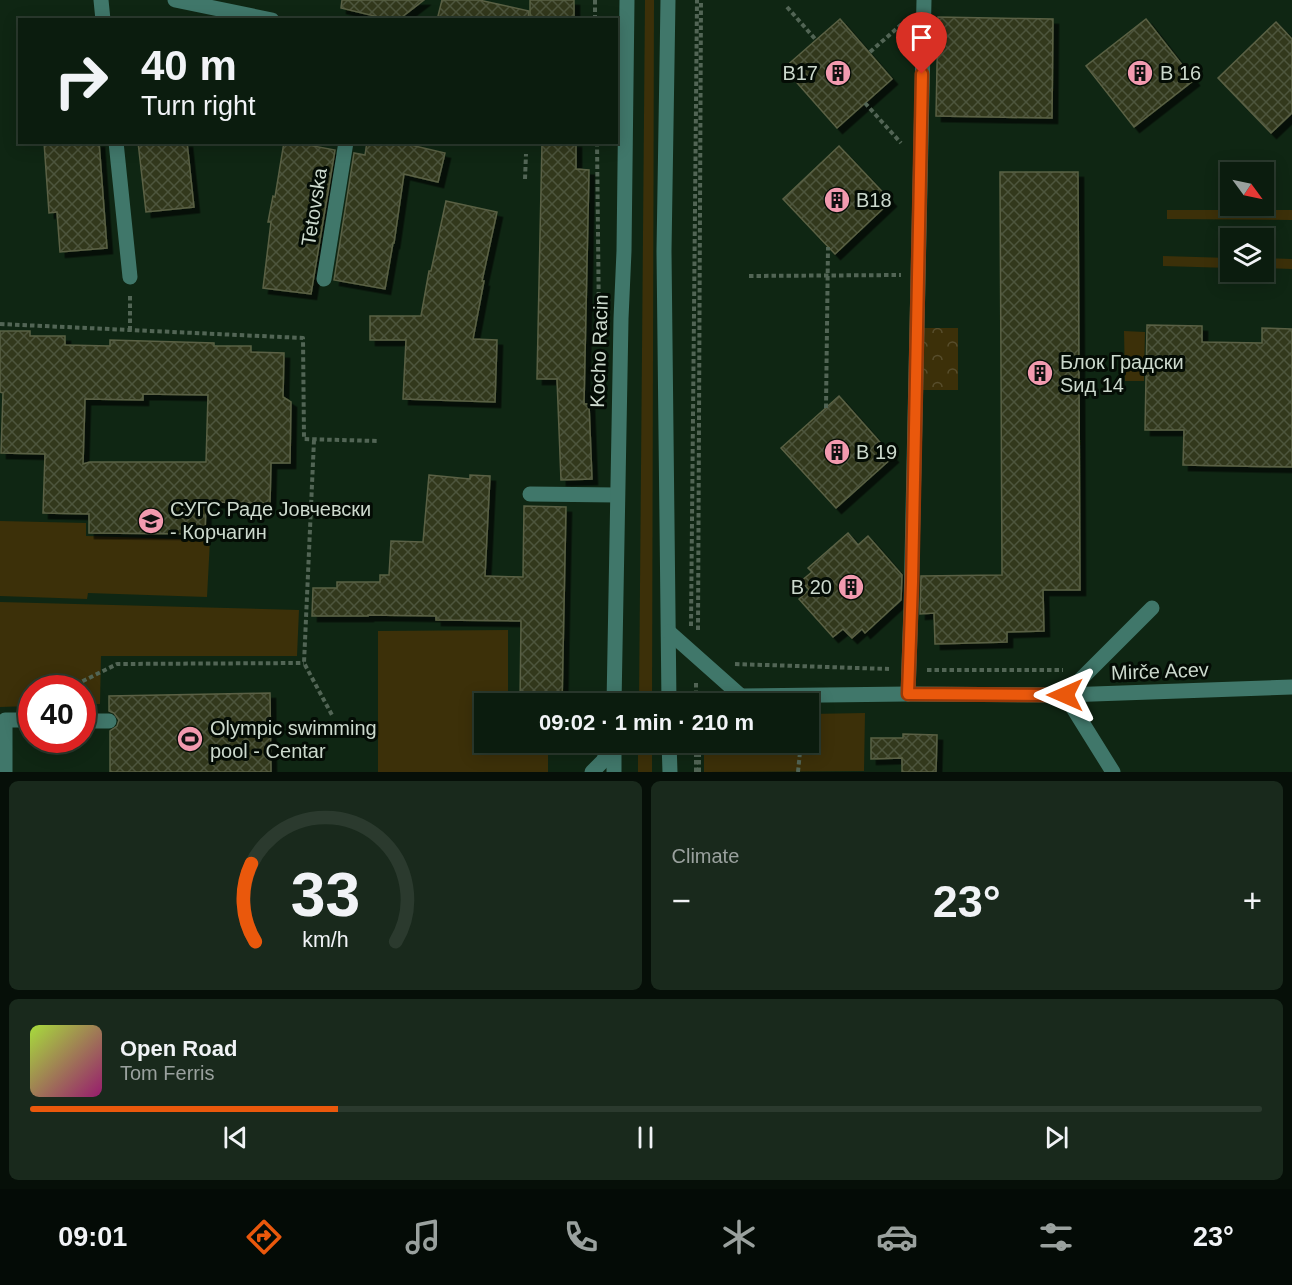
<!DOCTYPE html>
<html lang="en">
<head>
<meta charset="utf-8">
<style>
	:root { --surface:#0b1c0e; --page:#19291c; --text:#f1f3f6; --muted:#9aa19e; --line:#2b3a2e; --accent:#ea580c }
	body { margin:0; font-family:Helvetica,sans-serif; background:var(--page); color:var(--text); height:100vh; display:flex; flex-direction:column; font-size:22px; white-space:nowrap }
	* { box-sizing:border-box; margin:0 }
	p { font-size:20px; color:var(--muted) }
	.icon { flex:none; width:33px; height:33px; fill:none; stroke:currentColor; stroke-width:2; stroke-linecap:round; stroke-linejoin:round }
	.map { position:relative; height:772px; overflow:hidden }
	.panel { display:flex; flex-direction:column; gap:9px; padding:9px; background:#060f08; flex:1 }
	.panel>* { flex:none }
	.guide { position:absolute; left:18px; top:18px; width:600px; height:126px; border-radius:0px; box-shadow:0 3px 15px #0003,0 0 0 2px var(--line); background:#0b1c0e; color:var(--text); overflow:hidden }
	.needle { width:39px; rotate:123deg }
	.buttons { position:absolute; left:1220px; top:162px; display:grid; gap:12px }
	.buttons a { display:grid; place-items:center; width:54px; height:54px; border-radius:0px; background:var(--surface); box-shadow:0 3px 15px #0003,0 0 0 2px var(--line); font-size:30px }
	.speed { position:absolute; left:18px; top:675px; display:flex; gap:12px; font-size:30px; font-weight:700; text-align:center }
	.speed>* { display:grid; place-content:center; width:78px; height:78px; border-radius:50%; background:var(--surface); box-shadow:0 3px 15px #0003,0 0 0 2px var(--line); line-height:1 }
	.speed .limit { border:9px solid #d22; background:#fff; color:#111 }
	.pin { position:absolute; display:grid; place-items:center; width:51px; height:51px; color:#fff; margin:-62px -26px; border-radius:50% 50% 50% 0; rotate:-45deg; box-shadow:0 0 6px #0007 }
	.pin .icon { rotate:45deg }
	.me { position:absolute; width:66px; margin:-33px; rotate:270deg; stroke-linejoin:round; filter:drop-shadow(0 0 4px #0008) }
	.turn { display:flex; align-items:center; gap:21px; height:126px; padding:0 24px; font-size:27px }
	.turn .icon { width:78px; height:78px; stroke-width:2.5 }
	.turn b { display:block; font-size:42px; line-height:51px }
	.big { font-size:45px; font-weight:600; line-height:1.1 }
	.panel .card { flex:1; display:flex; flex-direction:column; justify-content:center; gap:9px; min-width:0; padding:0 21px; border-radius:9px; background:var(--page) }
	.panel .dial { align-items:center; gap:0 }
	.dial svg { height:156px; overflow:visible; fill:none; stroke:var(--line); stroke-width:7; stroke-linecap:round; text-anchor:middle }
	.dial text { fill:var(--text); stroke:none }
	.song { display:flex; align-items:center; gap:18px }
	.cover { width:72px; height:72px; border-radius:9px; background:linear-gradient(135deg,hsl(80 70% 55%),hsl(320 70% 35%)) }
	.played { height:6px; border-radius:3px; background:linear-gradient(90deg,var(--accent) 25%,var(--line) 25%) }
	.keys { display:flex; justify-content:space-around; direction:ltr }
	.heat { display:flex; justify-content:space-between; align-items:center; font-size:33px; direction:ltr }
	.panel .tiles { flex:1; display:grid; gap:9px; grid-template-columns:1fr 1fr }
	.card:last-child { grid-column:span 2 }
	.trip { position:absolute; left:474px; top:693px; width:345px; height:60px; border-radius:0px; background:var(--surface); box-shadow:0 3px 15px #0003,0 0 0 2px var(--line); font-weight:600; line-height:60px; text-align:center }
	.tabs { display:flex; height:96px; justify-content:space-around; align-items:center; background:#040b06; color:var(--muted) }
	.tabs .icon { width:42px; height:42px }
	.tabs .on { color:var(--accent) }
	.tabs b { font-size:27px; color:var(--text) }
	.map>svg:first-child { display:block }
</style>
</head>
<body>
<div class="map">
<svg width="1292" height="772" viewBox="0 0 1292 772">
	<defs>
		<pattern id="park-crowns" width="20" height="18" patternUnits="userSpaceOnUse" patternTransform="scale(1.5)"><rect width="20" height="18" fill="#3c3009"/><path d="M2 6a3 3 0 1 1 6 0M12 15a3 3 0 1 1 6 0" fill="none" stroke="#574d2c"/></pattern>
		<pattern id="building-cross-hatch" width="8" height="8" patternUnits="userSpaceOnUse" patternTransform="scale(1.5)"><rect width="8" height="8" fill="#32381d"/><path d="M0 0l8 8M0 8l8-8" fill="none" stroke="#4e543d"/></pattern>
		<filter id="shadow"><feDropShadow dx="5.5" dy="5.5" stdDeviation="0" flood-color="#0009"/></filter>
	</defs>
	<rect width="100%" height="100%" fill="#0f2613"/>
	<g fill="#3c3009">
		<path d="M645,0H654L652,703L639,704Z"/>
		<path d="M1167,210H1292V220L1167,219Z"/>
		<path d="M1163,256L1230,258V268L1163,266Z"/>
		<path d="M1263,258L1292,259V269L1263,268Z"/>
		<path d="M1124,331L1145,332L1144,381H1125Z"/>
		<path d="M0,521L86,523V536L210,540L207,597L88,593L87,599L0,596Z"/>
		<path d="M0,602L299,610L297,656H101L100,704H83L82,688H32L31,706L0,707Z"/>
		<path d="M508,630V703L484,704V742L548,743V772H378V631Z"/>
		<path d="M865,713L864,771L704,772V743L808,742L809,714Z"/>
		<rect x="638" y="743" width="14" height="29"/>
	</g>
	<path fill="url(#park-crowns)" d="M924,328H958V390H923Z"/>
	<g fill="url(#building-cross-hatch)" stroke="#5a6144" stroke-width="1.5" fill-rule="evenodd" filter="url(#shadow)">
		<path d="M342,0H424L398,20H391L341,8Z"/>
		<path d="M442,0H479L529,11L528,20H437Z"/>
		<rect x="530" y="0" width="44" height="20"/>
		<path d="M938,17L1053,19L1052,118L936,116Z"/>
		<path d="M840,19L892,79L837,128L784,68Z"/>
		<path d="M1146,19L1194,80L1134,127L1086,66Z"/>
		<path d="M1276,22L1292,39V113L1271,133L1218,78Z"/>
		<path d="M44,142H99L107,248L60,252L57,212L49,213Z"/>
		<path d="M138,142H187L194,207L146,212Z"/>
		<path d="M284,142H292L335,150L311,294L263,288L271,222H268L273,196L275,197Z"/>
		<path d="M367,142H398L445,153L438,182L404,174L394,243H393L385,289L334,280L354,153L365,155Z"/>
		<path d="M542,142H576V169L589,170L584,404H589L592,479L561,480L557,379H537Z"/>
		<path d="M839,146L891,201L835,254L783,199Z"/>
		<path d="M1000,172H1078L1080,590H1043L1044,631L1007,632V642L935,644L934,613L920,614L921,576L1002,575Z"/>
		<path d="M446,201L497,212L482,281H484L473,339L497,340L495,402L403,399L406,340H370V316H421L429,271H431Z"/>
		<path d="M1147,325L1202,326V342L1262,343V328L1292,329V467L1183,465L1184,430H1145Z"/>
		<path d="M0,331H30V336H65V345L110,346V340L214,343V346H251V352L284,353L283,397L291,402L290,463H271L270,503L206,502L205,534L89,533V514L43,513L45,454L1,453L3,393L0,392ZM143,394L208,395L206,462H90L83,464L85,399L143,400Z"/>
		<path d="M839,396L893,457L836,508L781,448Z"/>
		<path d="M429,475L470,479V475L490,476L485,576L523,577L524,506L566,507L562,704H520L521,621L436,620V616L368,615V616H312L313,588H337V582H380V575H389L391,541L423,542Z"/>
		<path d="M848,533L858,545L868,536L902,575L901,600L865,633L862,629L852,638L843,629L833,637L799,599L809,590L801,581L812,572L808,568Z"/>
		<path d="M270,693L271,772H110V731L117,726L119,720L114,713L109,711V696Z"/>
		<path d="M903,734L937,735L936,772H902V758L871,759V738H903Z"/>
	</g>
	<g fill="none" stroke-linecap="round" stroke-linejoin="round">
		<g stroke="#526555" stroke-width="4" stroke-dasharray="4.5 3" stroke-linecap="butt">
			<path d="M595,0V20"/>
			<path d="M787,7L816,40"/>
			<path d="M870,52L903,23"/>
			<path d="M865,103L901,143"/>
			<path d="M597,142L599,325"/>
			<path d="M525,179L526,154"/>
			<path d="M749,276L901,275"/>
			<path d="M130,296V331"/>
			<path d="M0,324L303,338L304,439L378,441"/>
			<path d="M826,408L828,247"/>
			<path d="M314,440L304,663L333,717"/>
			<path d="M691,626L697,0"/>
			<path d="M698,630L701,0"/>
			<path d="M735,664L889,669"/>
			<path d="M927,670H1063"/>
			<path d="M1119,670H1153"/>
			<path d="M696,683V704"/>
			<path d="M69,688L117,664L304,663"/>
			<path d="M696,772V742"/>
			<path d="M699,772V742"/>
			<path d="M798,772L801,742"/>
		</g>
		<g stroke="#40776a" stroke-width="15">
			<path d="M101,0L103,20"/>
			<path d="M175,0L272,20"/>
			<path d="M668,0L664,251L669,704"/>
			<path d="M116,142L130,277"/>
			<path d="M324,279L346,142"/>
			<path d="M530,494L617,495"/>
			<path d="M669,632L741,696"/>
			<path d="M908,694L911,606L924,0"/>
			<path d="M614,704L621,319L624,251L627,0"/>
			<path d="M729,704L741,696L908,694L1065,695L1292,687"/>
			<path d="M82,721H109"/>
			<path d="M614,742V772"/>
			<path d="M669,742L670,772"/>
			<path d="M5,772V720H32"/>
			<path d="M592,772L603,761L613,742"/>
			<path d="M1113,772L1065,695L1152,608"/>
		</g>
	</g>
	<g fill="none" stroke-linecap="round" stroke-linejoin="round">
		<g stroke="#983908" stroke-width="15">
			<path id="route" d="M922,74L912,582L908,694L1065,695"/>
		</g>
		<use href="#route" stroke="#ea580c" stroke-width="10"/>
	</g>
	<defs>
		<g id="building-disc" transform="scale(1.35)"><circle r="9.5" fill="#f29aaf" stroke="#040c05"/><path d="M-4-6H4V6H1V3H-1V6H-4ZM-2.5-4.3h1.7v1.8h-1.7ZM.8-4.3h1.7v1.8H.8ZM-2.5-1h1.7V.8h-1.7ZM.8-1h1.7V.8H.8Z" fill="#111"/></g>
		<g id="school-disc" transform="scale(1.35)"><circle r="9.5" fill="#f29aaf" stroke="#040c05"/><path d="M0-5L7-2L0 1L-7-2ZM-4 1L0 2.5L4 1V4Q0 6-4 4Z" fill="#111"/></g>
		<g id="stadium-disc" transform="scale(1.35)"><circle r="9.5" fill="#f29aaf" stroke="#040c05"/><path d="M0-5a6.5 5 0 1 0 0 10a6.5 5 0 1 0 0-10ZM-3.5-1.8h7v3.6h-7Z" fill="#111"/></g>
	</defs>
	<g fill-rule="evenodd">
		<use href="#building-disc" x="838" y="73"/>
		<use href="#building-disc" x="1140" y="73"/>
		<use href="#building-disc" x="837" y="200"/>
		<use href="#building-disc" x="1040" y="373"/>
		<use href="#building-disc" x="837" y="452"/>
		<use href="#school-disc" x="151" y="521"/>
		<use href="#building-disc" x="851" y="587"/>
		<use href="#stadium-disc" x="190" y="739"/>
	</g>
	<g text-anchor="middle" stroke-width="6" stroke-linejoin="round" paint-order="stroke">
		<g font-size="20" fill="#ccd9cd" stroke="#040c05" text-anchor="start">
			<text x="818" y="80" text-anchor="end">B17</text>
			<text x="1160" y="80">B 16</text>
			<text x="856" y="207">B18</text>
			<text x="1060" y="369">Блок Градски<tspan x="1060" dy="23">Sид 14</tspan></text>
			<text x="856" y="459">B 19</text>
			<text x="170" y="516">СУГС Раде Јовчевски<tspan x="170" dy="23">- Корчагин</tspan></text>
			<text x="832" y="594" text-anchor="end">B 20</text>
			<text x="210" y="735">Olympic swimming<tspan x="210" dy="23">pool - Centar</tspan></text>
		</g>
		<g font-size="20" fill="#ccd9cd" stroke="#040c05">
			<text transform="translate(314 207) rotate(-81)" y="7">Tetovska</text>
			<text transform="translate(599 351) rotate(-88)" y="7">Kocho Racin</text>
			<text transform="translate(1160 671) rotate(-2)" y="7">Mirče Acev</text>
		</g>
	</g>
</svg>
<div class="buttons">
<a><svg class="needle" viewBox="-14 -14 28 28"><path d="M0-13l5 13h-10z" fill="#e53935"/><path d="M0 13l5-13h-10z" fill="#9aa19e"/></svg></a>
<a><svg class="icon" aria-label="layers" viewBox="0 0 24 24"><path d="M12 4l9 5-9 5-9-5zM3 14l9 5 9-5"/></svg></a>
</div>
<div class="speed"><div class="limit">40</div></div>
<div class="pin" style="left:922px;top:74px;background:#d93025"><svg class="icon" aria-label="arrive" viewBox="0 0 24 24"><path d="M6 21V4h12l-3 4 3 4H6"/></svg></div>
<svg class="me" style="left:1065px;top:695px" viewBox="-20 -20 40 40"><path d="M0-17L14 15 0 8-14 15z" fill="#ea580c" stroke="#fff" stroke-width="4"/></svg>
<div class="trip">09:02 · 1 min · 210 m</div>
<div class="guide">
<div class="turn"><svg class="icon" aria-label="right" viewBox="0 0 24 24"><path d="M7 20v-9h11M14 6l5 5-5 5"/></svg><div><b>40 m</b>Turn right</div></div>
</div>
</div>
<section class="panel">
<div class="tiles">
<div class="card dial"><svg viewBox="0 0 100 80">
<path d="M14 69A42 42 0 1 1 86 69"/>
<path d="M14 69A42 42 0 0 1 12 29" stroke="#ea580c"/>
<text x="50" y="56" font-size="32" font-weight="700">33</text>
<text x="50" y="72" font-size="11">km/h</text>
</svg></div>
<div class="card"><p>Climate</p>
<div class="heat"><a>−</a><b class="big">23°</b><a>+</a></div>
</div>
<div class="card">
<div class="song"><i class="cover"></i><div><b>Open Road</b><p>Tom Ferris</p></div></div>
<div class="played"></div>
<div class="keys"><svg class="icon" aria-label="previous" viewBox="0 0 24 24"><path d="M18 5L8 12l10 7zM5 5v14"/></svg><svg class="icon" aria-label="pause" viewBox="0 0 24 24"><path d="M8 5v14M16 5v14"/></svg><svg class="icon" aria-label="next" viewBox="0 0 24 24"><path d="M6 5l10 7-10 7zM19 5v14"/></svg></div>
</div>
</div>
</section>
<nav class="tabs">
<b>09:01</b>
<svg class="icon on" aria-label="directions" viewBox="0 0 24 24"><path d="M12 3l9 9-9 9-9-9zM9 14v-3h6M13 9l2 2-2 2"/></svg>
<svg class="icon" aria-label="music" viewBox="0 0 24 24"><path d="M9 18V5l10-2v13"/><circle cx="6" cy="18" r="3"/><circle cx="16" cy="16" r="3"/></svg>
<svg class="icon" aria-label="phone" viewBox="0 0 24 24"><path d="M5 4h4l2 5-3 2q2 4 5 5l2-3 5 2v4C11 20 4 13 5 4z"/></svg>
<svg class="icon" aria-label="climate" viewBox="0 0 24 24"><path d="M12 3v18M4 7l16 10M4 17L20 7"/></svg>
<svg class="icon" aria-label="car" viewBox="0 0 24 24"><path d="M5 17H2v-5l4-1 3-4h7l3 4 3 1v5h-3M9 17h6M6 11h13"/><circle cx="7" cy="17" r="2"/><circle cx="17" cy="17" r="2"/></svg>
<svg class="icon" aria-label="filters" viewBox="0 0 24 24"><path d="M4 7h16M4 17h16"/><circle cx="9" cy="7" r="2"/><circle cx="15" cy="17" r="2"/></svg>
<b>23°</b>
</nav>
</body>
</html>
